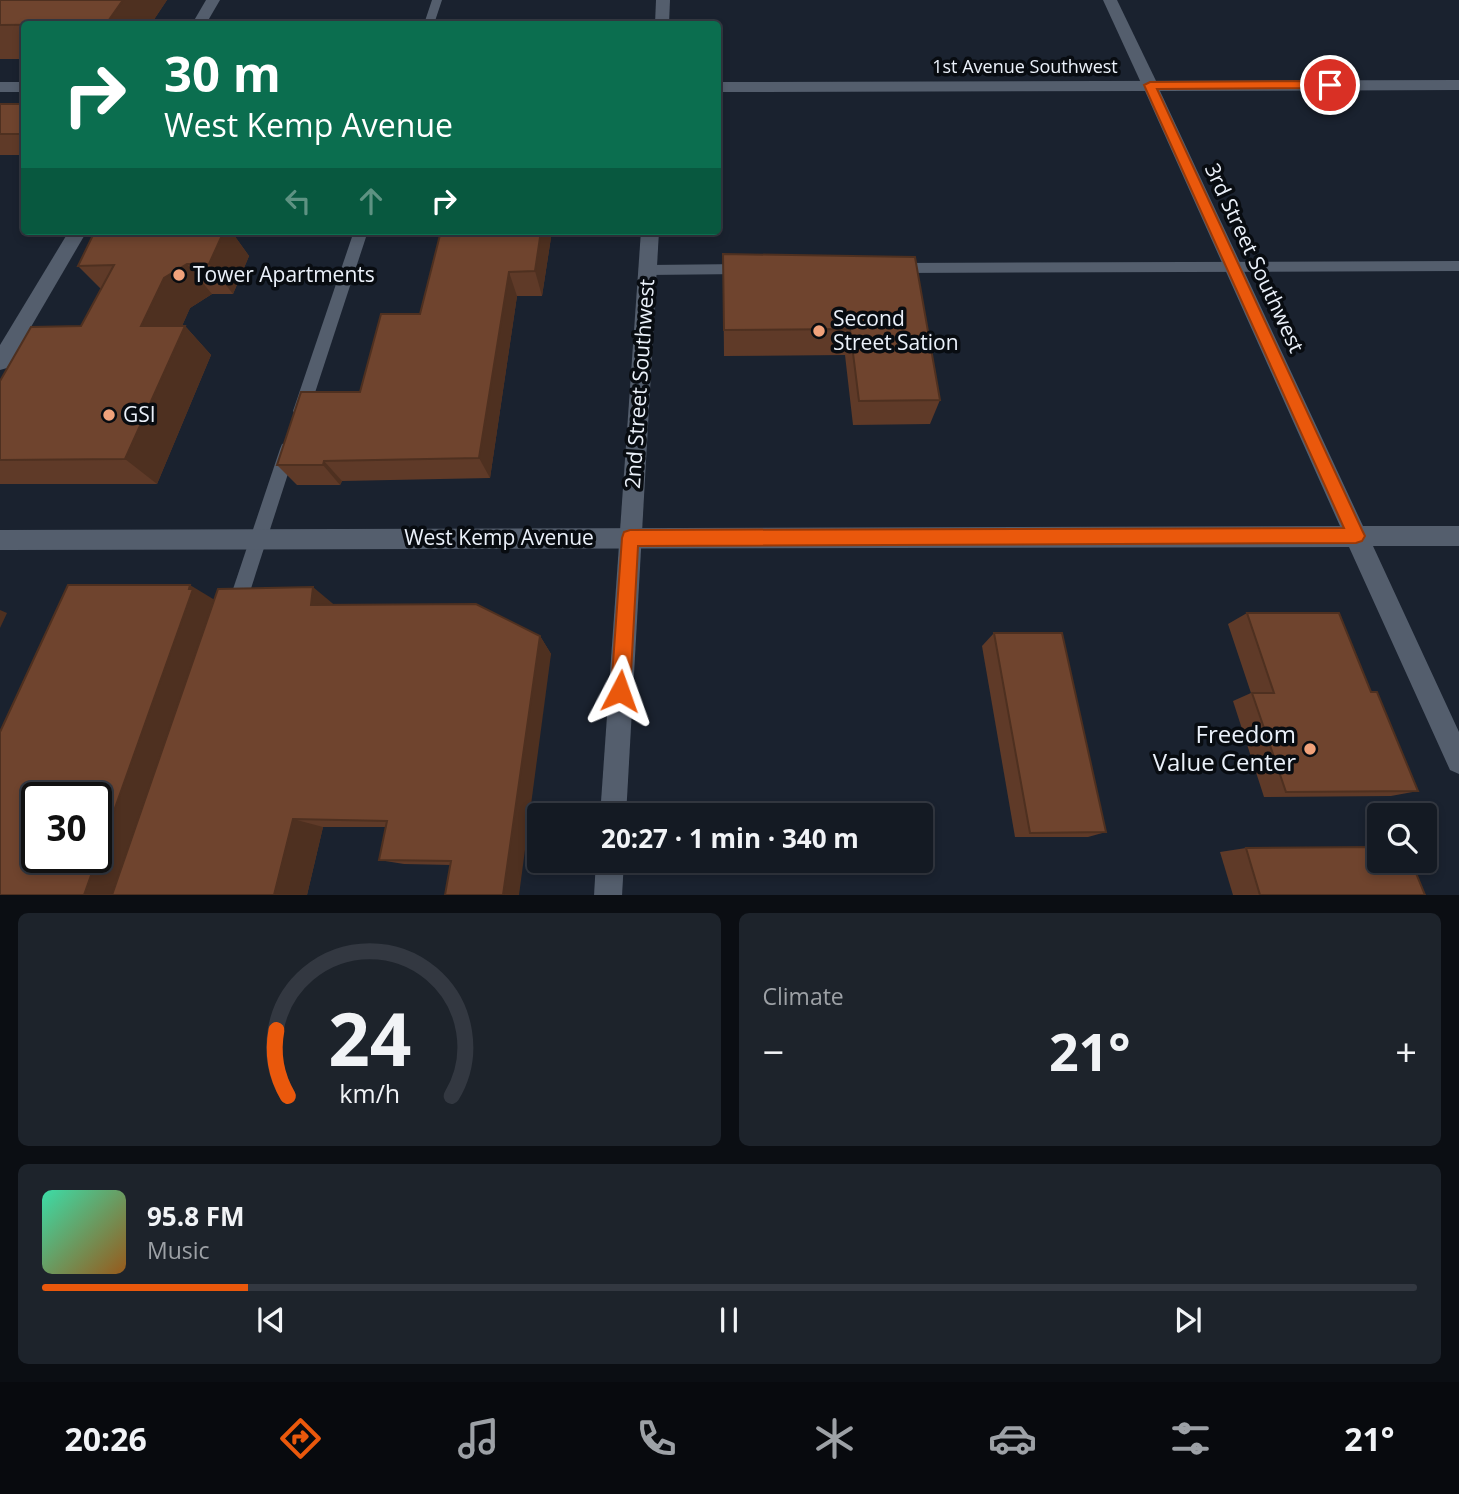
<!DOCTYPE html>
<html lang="en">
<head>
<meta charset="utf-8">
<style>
	:root { --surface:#141a23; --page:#1d232b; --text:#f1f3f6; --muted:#9da1a6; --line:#333841; --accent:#ea580c }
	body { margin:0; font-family:"Open Sans",sans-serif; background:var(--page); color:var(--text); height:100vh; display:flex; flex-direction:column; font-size:26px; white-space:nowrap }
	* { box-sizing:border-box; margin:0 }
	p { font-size:23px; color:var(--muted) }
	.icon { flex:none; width:38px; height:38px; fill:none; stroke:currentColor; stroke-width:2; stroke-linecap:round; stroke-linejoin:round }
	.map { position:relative; height:895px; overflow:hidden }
	.panel { display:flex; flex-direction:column; gap:18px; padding:18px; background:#0b0e13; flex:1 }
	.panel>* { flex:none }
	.hud { position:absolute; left:21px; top:21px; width:700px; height:214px; border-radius:7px; box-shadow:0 4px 10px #0003,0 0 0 2px var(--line); background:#0b6e4f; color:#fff; overflow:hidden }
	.fabs { position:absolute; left:1367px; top:803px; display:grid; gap:14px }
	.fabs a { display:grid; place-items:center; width:70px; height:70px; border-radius:7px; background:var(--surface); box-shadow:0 4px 10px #0003,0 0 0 2px var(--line); font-size:35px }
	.speed { position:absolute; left:21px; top:782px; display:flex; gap:14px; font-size:35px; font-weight:700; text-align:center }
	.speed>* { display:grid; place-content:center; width:91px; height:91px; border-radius:50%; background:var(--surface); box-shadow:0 4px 10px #0003,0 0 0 2px var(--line); line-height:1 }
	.speed .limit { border:4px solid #111; border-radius:10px; background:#fff; color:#111 }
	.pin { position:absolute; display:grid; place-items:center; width:60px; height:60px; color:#fff; margin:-30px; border:4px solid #fff; border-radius:50%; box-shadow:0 2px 7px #0007 }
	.me { position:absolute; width:77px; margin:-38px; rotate:4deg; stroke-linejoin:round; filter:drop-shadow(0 0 5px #0008) }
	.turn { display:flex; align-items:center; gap:24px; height:147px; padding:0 28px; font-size:32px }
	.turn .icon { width:91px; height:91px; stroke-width:2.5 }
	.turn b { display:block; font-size:49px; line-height:60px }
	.lanes { display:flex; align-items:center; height:66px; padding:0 28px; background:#0003; justify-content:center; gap:35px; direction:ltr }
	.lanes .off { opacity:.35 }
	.big { font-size:52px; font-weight:700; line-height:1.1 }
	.panel .widget { flex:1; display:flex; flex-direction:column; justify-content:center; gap:10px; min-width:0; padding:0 24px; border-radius:10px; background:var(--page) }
	.panel .dial { align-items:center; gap:0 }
	.dial svg { height:182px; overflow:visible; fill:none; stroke:var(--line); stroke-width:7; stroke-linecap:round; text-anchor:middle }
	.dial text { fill:var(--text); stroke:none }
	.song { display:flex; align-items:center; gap:21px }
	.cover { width:84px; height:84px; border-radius:10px; background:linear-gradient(135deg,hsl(160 70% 55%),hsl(30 70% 35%)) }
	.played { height:7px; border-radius:4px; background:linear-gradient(90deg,var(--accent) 15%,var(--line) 15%) }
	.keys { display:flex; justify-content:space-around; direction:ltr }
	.heat { display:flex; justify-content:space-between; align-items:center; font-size:38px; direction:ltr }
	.panel .tiles { flex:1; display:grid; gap:18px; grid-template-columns:1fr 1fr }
	.widget:last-child { grid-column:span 2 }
	.trip { position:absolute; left:527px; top:803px; width:406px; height:70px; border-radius:7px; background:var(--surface); box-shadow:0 4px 10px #0003,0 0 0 2px var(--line); font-weight:700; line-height:70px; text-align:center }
	.tabs { display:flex; height:112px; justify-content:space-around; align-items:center; background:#080a0e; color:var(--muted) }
	.tabs .icon { width:49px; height:49px }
	.tabs .selected { color:var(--accent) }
	.tabs b { font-size:32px; color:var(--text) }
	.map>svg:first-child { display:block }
</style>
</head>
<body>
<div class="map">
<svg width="1459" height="896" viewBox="0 0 1459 896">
	<rect width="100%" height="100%" fill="#1a222f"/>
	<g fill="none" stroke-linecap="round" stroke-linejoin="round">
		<g fill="#545e6d" fill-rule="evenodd">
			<path d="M432,0H442L434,24H424Z"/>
			<path d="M354,231H368L309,411L306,416H296L293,411Z"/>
			<path d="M1459,261V271L898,273L891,268L898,263Z"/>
			<path d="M743,264L750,269L743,274L648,275L641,270L648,265Z"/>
			<path d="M288,442L294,444L296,449L245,607L242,613L236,615L230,613L227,607L280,449L282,444Z"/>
		</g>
		<g fill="#545e6d" fill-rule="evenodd">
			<path d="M206,0H220L206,24H192Z"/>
			<path d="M656,0H670L669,24H655Z"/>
			<path d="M1103,0H1117L1158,85L1155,88H1145L1142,85Z"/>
			<path d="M69,231H87L7,368L0,370V345Z"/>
			<path d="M641,231H659L626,816H600Z"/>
			<path d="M596,861H624L622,896H594Z"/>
		</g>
		<g fill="#545e6d" fill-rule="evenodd">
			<path d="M1459,80V90L1160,91L1363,526H1459V546H1373L1459,732V774L1450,770L1349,547L0,550V530L1340,526L1145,91L718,92V82Z"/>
			<rect x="0" y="82" width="24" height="10"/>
		</g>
	</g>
	<g fill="#5f3a28">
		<path d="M0,0H167L151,24H24V59H0Z"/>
		<rect x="0" y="104" width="24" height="51"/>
		<path d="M95,231H231L249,256L233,294H212L190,308L182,326H185L211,355L157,484H0V381L81,326L101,289L78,266Z"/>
		<path d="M552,231L542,296H517L490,478L342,481L340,485H297L277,465L360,392L420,314Z"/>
		<path d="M723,254L915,257L940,400L930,424L853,425L845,355L724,356Z"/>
		<path d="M214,600L334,605L540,636L551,654L451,865L404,864L379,860L386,827H323L307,895Z"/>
		<path d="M1247,613L1371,692L1418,791L1391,796L1264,797L1233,701L1251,693L1228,624Z"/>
		<path d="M994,633L1106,832L1088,837H1015L982,646Z"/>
		<path d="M1246,848L1425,895H1233L1220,852Z"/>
	</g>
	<g fill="#4e3020">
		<path d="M123,0H167L151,24H106Z"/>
		<path d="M199,231H231L249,256L233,294L209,264Z"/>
		<path d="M541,231H552L542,296L535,271Z"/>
		<path d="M187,264L212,294L190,308L169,355L141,326L164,278Z"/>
		<path d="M509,272L517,296L490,478L479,458Z"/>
		<path d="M185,326L211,355L157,484L125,459Z"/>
		<path d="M324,461L342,481L340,485L323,465Z"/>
		<path d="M190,585L223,605L132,895H84Z"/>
		<path d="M313,587L338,608L311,605Z"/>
		<path d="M0,610L7,613L0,628Z"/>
		<path d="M540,636L551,654L519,895H503Z"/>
		<path d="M293,819L323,827L307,895H274Z"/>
	</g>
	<g fill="#6f442e" stroke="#4e3020" stroke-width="2" fill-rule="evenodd">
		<path d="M0,0H123L106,24L0,25Z"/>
		<rect x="0" y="104" width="24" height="30"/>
		<path d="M95,231H224L209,264H187L164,278L141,326H185L125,459L0,460V381L31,327L81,326L114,265L78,266Z"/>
		<path d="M441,231H541L535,271L509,272L479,458L324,461L323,465H277L301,392H360L381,314H420Z"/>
		<path d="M723,254L915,257L940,400L859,401L850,329L724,330Z"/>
		<path d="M68,585H190L189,589H193L84,895H0V732ZM37,798H96V858H37Z"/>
		<path d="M313,587L311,605L476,604L540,636L503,895H445L451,861L379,860L387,821L293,819L274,895H88H112L218,589Z"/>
		<path d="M1247,613H1339L1371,692H1377L1418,791L1286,792L1252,693H1274Z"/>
		<path d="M994,633H1062L1106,832L1030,833Z"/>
		<path d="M1379,847V861H1411L1425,895H1260L1246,848Z"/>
	</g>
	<path fill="#ea580c" stroke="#983908" stroke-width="2" d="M1330,81L1334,83V88L1157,89L1362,530L1365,536L1362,541L1356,543L638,546L630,691L627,698L620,700L614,698L611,691L622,538L624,532L630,530L1344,528L1144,85L1150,82Z"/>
	<g fill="#f1a27b" stroke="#080c11" stroke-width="2.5">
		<circle cx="179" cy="275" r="7"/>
		<circle cx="819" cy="331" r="7"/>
		<circle cx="109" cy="415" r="7"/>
		<circle cx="1310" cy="749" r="7"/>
	</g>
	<g text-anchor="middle" stroke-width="7" stroke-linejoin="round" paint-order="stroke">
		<g font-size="18" fill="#ebf1fa" stroke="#080c11">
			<text x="1025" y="73">1st Avenue Southwest</text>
		</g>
		<g font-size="21" fill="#ebf1fa" stroke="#080c11">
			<text transform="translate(1254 258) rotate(65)" y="7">3rd Street Southwest</text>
			<text transform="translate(640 384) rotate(-86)" y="7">2nd Street Southwest</text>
			<text x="499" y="545">West Kemp Avenue</text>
		</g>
		<g font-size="21" fill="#ebf1fa" stroke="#080c11" text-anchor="start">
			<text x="193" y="282">Tower Apartments</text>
			<text x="833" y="326">Second<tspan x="833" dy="24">Street Sation</tspan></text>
			<text x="123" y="422">GSI</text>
		</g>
		<g font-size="24" fill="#ebf1fa" stroke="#080c11" text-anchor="end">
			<text x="1296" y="743">Freedom<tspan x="1296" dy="28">Value Center</tspan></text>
		</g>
	</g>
</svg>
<div class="fabs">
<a><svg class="icon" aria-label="search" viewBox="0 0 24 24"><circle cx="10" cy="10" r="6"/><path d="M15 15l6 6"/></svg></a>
</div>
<div class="speed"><div class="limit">30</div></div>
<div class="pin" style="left:1330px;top:85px;background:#d93025"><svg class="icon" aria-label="arrive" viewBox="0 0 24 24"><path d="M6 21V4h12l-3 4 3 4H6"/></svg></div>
<svg class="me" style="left:620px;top:691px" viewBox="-20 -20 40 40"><path d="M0-17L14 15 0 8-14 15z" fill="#ea580c" stroke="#fff" stroke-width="4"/></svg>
<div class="trip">20:27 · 1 min · 340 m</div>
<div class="hud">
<div class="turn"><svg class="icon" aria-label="right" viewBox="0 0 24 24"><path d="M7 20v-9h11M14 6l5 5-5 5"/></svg><div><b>30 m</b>West Kemp Avenue</div></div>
<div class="lanes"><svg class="icon off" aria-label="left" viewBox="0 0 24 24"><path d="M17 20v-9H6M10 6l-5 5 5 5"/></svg><svg class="icon off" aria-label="ahead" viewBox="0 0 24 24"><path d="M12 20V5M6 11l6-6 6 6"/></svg><svg class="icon" aria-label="right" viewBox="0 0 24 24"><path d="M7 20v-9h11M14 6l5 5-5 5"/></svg></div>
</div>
</div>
<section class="panel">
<div class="tiles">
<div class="widget dial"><svg viewBox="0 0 100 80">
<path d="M14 69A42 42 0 1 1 86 69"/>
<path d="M14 69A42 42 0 0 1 9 40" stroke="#ea580c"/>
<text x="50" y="56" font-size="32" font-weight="700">24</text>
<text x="50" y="72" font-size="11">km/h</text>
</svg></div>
<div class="widget"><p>Climate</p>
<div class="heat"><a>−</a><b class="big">21°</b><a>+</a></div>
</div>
<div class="widget">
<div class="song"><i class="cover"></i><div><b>95.8 FM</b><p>Music</p></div></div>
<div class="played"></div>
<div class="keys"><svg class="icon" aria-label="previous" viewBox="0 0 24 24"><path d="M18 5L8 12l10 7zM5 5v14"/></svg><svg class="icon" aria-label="pause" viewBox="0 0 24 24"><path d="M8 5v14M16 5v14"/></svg><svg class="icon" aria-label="next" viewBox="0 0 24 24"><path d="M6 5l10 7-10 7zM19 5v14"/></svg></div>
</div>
</div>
</section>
<nav class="tabs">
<b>20:26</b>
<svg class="icon selected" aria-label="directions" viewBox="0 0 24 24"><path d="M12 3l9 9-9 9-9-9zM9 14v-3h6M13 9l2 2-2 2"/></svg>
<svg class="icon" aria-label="music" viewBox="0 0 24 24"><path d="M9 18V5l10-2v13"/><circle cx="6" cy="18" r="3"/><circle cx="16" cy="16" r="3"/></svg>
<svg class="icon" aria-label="phone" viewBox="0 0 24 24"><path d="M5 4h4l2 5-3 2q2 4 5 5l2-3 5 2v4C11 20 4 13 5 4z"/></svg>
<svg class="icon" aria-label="climate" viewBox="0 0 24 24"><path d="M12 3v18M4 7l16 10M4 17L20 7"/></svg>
<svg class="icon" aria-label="car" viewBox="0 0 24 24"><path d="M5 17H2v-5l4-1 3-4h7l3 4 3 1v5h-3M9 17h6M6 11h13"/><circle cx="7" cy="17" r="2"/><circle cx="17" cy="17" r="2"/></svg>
<svg class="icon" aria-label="filters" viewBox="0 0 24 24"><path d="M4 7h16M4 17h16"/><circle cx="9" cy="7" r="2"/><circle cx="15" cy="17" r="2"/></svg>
<b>21°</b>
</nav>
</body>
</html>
